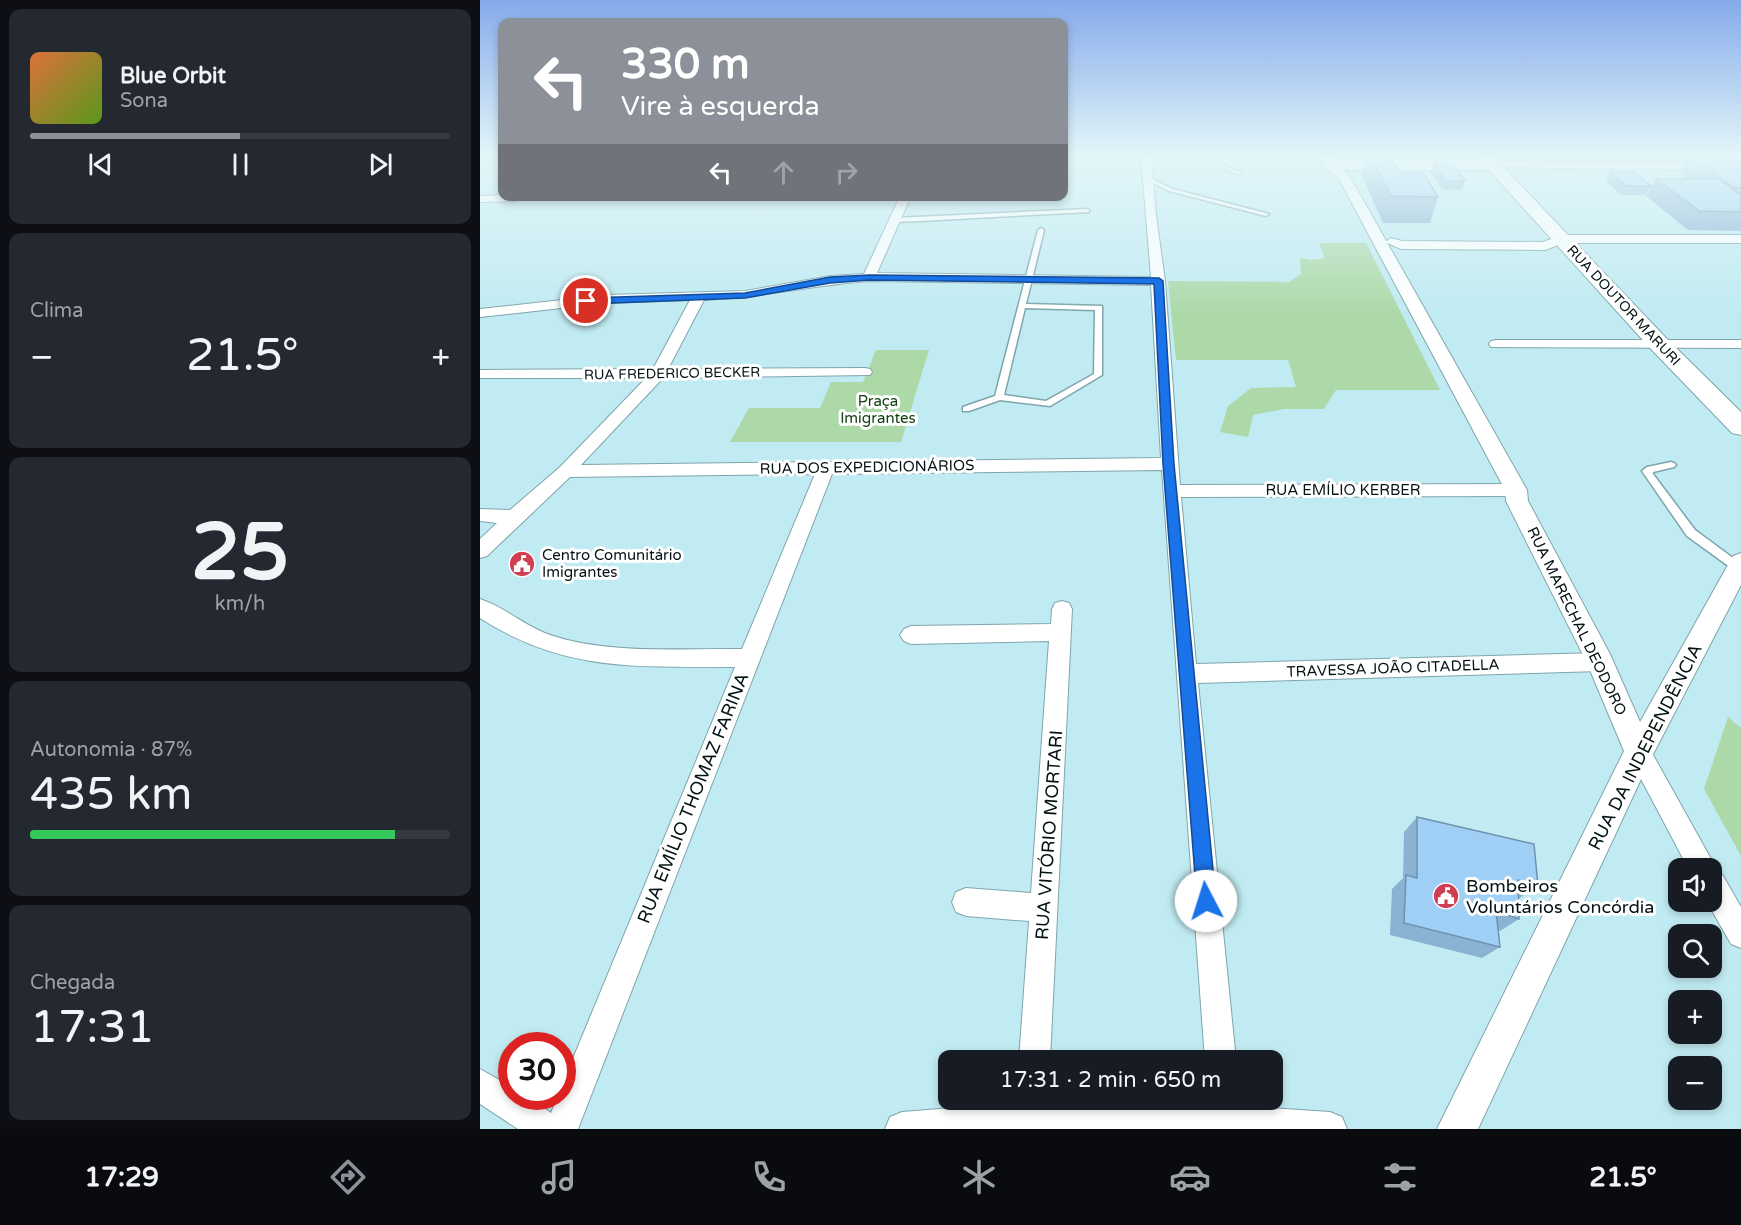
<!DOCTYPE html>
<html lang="pt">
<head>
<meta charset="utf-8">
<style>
	:root { --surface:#171b24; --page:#242831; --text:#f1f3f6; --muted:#9ea1a6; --line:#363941; --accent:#8c9099 }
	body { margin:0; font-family:"Varela Round",sans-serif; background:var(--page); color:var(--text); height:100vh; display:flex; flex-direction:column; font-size:22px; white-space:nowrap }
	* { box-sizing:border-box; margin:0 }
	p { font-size:20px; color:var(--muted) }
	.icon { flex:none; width:33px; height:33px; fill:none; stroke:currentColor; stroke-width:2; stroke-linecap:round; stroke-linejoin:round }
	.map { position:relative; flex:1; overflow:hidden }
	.side { display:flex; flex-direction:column; gap:9px; padding:9px; background:#0d0f14; width:480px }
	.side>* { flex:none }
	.top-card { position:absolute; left:18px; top:18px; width:570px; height:183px; border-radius:12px; box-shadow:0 3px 9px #0003; background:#8c9099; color:#fff; overflow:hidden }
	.fabs { position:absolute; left:1188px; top:858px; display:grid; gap:12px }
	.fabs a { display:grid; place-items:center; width:54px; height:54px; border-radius:12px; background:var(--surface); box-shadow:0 3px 9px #0003; font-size:30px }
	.speed { position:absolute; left:18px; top:1032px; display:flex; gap:12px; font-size:30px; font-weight:700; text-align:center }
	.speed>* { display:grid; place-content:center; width:78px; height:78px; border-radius:50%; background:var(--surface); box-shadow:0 3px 9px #0003; line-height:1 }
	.speed .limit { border:9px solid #d22; background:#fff; color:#111 }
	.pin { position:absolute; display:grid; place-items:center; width:51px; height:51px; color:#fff; margin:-26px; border:3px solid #fff; border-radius:50%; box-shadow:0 2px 6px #0007 }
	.me { position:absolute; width:66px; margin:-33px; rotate:355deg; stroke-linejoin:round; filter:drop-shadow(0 0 4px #0008) }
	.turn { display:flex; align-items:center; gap:21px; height:126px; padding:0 24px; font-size:27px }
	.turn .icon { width:78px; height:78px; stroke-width:2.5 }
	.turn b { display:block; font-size:42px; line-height:51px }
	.lanes { display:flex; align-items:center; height:57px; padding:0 24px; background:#0003; justify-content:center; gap:30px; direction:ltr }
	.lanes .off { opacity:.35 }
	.big { font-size:45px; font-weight:600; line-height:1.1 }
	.side .widget { flex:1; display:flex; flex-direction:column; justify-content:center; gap:9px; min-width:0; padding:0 21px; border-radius:12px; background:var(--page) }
	.side .dial { align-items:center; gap:0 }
	.dial b { font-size:78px; line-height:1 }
	.song { display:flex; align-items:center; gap:18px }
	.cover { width:72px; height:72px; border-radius:9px; background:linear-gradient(135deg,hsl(20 70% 55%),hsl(90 70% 35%)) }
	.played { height:6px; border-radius:3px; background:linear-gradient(90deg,var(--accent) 50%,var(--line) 50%) }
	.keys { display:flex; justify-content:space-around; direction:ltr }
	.heat { display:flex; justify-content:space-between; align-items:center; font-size:33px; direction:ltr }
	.charge { height:9px; border-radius:4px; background:linear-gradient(90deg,#34c759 87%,var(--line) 0) }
	.trip { position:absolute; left:458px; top:1050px; width:345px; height:60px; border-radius:12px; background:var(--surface); box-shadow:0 3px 9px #0003; font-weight:600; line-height:60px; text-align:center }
	.menu { display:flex; height:96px; justify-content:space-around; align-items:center; background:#090b0e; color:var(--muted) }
	.menu .icon { width:42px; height:42px }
	.menu .selected { color:var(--accent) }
	.menu b { font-size:27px; color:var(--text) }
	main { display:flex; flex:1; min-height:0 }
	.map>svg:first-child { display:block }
</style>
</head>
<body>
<main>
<section class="side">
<div class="widget">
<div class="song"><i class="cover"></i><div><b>Blue Orbit</b><p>Sona</p></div></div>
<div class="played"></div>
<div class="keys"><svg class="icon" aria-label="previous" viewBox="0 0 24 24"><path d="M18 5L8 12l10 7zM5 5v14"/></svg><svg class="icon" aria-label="pause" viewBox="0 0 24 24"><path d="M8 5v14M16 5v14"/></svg><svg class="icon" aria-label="next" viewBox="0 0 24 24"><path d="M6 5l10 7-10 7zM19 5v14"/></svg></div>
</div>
<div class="widget"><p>Clima</p>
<div class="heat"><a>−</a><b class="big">21.5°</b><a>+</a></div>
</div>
<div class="widget dial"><b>25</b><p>km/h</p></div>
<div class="widget"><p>Autonomia · 87%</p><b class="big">435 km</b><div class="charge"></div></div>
<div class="widget"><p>Chegada</p><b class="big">17:31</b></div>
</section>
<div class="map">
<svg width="1261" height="1129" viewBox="0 0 1261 1129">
	<rect width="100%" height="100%" fill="#c1ebf2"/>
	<path fill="#aee0e9" d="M1021,155H1154L1160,161H1027Z"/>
	<g fill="#add9a9">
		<path d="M857,155H998L1007,164L861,162Z"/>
		<path d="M839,243H886L960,390H856L844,409H804L773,415L768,437L740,432L748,406L771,388L816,387L808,360H696L688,281L809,282L821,274L820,258L831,260L845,258Z"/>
		<path d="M896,245L1031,483L1022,485L895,249Z"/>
		<path d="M396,350H449L421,442H250L269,408H340L351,382H383Z"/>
		<path d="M1248,717L1261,728V856L1224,789Z"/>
	</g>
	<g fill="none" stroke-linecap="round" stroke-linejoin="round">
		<g stroke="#7ea5ac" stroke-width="3">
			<g id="service">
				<path d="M714,155H720L762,173L757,174Z"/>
				<path d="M666,176L693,189L789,214L786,216L689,191L664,179L663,178Z"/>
				<path d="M607,209L609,210V212L439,221L415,222L412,220L415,218Z"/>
				<path d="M561,228L564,230L546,304L622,306V375L570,406L520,400L489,411H483V407L515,396L558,230ZM545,308L615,310L614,374L566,401L524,395Z"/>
				<path d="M1191,462L1194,463L1196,465L1194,467L1173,472V474L1215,530L1261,564V570H1254L1207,536L1162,471L1167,467Z"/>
			</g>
		</g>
		<g stroke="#7ea5ac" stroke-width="2">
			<g id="minor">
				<path d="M661,155H671L676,215L685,281L700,485L1036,484L1042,486L1045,490L1042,494L1036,496L701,497L716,664L1120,653L1128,655L1131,662L1128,669L1120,671L718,683L756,1060H725L682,470L352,474L98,1129H38L0,1104V1069L32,1087V1096H47L71,1113L78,1096H82V1085L255,667C158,666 85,673 0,618V599C25,607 44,626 70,635C130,655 199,648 262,649L335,474L90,477L7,556L0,558V539L17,523L0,521V509L30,510L80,467L166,378H0V370L173,369L210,300L127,303L0,317V309L127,295L265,291L350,276L384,274L420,196H431L397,273L671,277ZM389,281L671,285L681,458L101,465L183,378L390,375L392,372L390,369L385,368L188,369L224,300C280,298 333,285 389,281Z"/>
				<path d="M1014,162L1227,164L1232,167L1227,170L1010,167V163Z"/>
				<path d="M22,195L41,198L36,201L0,202V196Z"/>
				<path d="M1082,235H1261V243H1084L1065,250L921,249L905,242L911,238L922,241L1063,242Z"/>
				<path d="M1016,340H1261V348L1011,347L1009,344L1011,341Z"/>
				<path d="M582,601L589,603L592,609L570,1060H539L549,921L486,916L476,912L472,902L476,892L486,888L551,893L569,641L431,644L424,641L420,635L424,629L431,626L571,624L572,609L575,603Z"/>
				<path d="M1159,741L1167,744L1231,859L1235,868L1234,871L1242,874L1261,907V948L1251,944L1227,902H1232V868H1208L1151,760L1147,752L1151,744Z"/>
				<path d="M535,1100L728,1104V1100H760L761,1106L850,1112L862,1117L867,1129H405L410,1117L422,1112L535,1103Z"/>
			</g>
		</g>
		<g stroke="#7ea5ac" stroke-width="2">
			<path id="tertiary" d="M851,161L855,162L870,177L1047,490L1048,501L1130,654L1160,722L1253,556L1261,553V585L1169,762L998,1129H957L1144,751L1107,663L1026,501L1025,490L859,179L845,165Z"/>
		</g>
		<g stroke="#7ea5ac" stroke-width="2">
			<path id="primary" d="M838,155H854L857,160H1000L996,155H1012L1186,338L1261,412V435L1252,433L1170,348L1009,170H851L845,168Z"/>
		</g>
		<use href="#service" fill="#fff" fill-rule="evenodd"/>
		<use href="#minor" fill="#fff" fill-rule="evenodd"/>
		<use href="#tertiary" fill="#fff" fill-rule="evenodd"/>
		<use href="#primary" fill="#fff" fill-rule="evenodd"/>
	</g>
	<g fill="#8ab2d3">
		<rect x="738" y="155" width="17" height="1"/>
		<path d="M886,155H910L920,173L958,197L950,223H903L881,174Z"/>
		<path d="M1209,155L1261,158V231L1208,230L1166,196L1176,179H1208L1199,172Z"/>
		<path d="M954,164L985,181L982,190L962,189L951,173Z"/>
		<path d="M1130,172L1171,186L1166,195H1141L1126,181Z"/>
		<path d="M937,817L1058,886L1038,899L1039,919L1020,931L1018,930L1020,947L1002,958L910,935L912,889L923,878L924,832Z"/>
	</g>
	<g fill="#a0cff5" stroke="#7091ac" stroke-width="1.5">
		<path d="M890,155H910L920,173H943L958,197L911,196Z"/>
		<path d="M1209,155H1256L1261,158V188H1255Z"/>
		<path d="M954,164L974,165L985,181H965Z"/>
		<path d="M1130,172H1154L1171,186H1146Z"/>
		<path d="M1176,179H1238L1261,195V212L1219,211Z"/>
		<path d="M937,817L1054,844L1058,886L1038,880L1039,919L1016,911L1020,947L924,923L926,875L937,878Z"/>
	</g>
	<linearGradient id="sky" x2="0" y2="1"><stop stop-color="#85aaea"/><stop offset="0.5" stop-color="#e3f6f9"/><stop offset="1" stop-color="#e3f6f9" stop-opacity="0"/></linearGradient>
	<rect width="1261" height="313" fill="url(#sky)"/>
	<path fill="#1a73e8" stroke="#114b97" stroke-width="1.5" d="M390,275L679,278L683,281L694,464L736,901L733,908L726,911L720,908L717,901L683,464L674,284L390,280L350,283L265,298L106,304L101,301L106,298L265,293L350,277Z"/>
	<defs>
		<g id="civic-disc" transform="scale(1.35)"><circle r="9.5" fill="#cf3f51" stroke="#fff"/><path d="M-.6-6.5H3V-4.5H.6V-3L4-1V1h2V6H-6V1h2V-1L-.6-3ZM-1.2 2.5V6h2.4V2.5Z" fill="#fff"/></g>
	</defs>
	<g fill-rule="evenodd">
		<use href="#civic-disc" x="42" y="564"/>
		<use href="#civic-disc" x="966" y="896"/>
	</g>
	<g text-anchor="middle" stroke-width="6" stroke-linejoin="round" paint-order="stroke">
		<g font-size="14" fill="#041214" stroke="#fff">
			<text transform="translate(1144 305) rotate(47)" y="5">RUA DOUTOR MARURI</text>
			<text transform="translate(192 373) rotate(-1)" y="5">RUA FREDERICO BECKER</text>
		</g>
		<g font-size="15" fill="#134011" stroke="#fff">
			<text x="398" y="406">Praça<tspan x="398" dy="17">Imigrantes</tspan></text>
		</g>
		<g font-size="15" fill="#041214" stroke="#fff">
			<text transform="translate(387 467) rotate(-1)" y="5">RUA DOS EXPEDICIONÁRIOS</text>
			<text x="863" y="495">RUA EMÍLIO KERBER</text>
			<text transform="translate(1097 621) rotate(64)" y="5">RUA MARECHAL DEODORO</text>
			<text transform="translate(913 668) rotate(-2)" y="5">TRAVESSA JOÃO CITADELLA</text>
		</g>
		<g font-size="15" fill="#041214" stroke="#fff" text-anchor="start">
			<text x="62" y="560">Centro Comunitário<tspan x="62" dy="17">Imigrantes</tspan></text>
		</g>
		<g font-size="18" fill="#041214" stroke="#fff">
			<text transform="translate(1165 747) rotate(-63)" y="6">RUA DA INDEPENDÊNCIA</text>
			<text transform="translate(213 798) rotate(-68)" y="6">RUA EMÍLIO THOMAZ FARINA</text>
			<text transform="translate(569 835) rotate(-86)" y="6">RUA VITÓRIO MORTARI</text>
		</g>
		<g font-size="18" fill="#041214" stroke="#fff" text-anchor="start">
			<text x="986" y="892">Bombeiros<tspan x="986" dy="21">Voluntários Concórdia</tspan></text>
		</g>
	</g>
</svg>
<div class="fabs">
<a><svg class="icon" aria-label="sound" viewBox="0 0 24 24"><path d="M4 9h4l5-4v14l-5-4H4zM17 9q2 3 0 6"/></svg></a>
<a><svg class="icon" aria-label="search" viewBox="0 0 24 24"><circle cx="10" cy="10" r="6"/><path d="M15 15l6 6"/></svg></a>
<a>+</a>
<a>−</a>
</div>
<div class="speed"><div class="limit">30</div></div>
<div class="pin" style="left:106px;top:301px;background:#d93025"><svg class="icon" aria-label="arrive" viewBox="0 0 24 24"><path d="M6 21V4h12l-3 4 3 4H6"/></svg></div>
<svg class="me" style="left:726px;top:901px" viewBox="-20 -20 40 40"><circle r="19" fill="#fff"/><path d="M0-13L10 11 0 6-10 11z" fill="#1a73e8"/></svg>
<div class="trip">17:31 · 2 min · 650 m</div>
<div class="top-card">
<div class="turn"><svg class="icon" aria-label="left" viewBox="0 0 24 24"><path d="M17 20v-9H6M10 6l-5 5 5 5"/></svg><div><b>330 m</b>Vire à esquerda</div></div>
<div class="lanes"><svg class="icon" aria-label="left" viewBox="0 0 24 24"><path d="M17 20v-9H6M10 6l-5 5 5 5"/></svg><svg class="icon off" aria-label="ahead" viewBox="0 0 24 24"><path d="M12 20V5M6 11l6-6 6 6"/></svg><svg class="icon off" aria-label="right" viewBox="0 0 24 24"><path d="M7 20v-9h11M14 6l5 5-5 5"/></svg></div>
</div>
</div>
</main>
<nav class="menu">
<b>17:29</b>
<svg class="icon selected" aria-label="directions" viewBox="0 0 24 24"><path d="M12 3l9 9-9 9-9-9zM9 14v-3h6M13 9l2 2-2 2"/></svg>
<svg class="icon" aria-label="music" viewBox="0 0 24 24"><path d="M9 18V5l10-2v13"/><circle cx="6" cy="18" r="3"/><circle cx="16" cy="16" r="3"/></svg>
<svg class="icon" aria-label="phone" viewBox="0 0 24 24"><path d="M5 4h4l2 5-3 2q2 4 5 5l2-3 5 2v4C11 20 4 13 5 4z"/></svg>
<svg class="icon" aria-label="climate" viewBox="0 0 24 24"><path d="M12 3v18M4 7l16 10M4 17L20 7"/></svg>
<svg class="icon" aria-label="car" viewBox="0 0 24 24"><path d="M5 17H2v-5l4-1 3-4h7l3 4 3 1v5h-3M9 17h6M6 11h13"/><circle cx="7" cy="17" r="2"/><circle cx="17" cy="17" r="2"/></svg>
<svg class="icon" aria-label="filters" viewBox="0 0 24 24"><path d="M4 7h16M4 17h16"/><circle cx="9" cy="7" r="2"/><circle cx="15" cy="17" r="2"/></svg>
<b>21.5°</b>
</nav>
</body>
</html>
